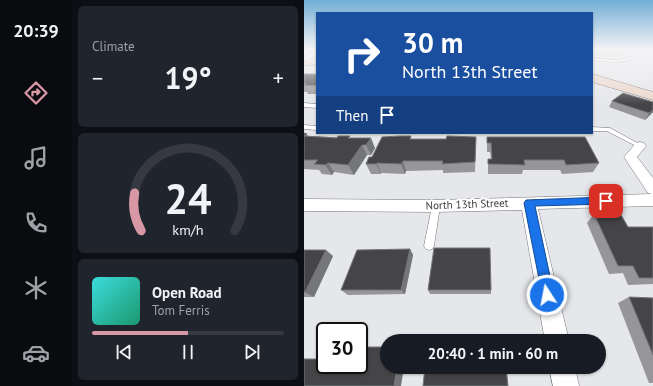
<!DOCTYPE html>
<html lang="en">
<head>
<meta charset="utf-8">
<style>
	:root { --surface:#171b24; --page:#20242c; --text:#f1f3f6; --muted:#9ea1a6; --line:#363941; --accent:#d797a5 }
	body { margin:0; font-family:"PT Sans",sans-serif; background:var(--page); color:var(--text); height:100vh; display:flex; flex-direction:column; font-size:15px; white-space:nowrap }
	* { box-sizing:border-box; margin:0 }
	p { font-size:13px; color:var(--muted) }
	.icon { flex:none; width:22px; height:22px; fill:none; stroke:currentColor; stroke-width:2; stroke-linecap:round; stroke-linejoin:round }
	.map { position:relative; flex:1; overflow:hidden }
	.panel { display:flex; flex-direction:column; gap:6px; padding:6px; background:#0d0f14; width:232px }
	.panel>* { flex:none }
	.banner { position:absolute; left:12px; top:12px; width:277px; height:122px; border-radius:0px; box-shadow:0 1px 3px #0004; background:#1a4fa0; color:#fff; overflow:hidden }
	.speed { position:absolute; left:12px; top:322px; display:flex; gap:8px; font-size:20px; font-weight:700; text-align:center }
	.speed>* { display:grid; place-content:center; width:52px; height:52px; border-radius:50%; background:var(--surface); box-shadow:0 1px 3px #0004; line-height:1 }
	.speed .limit { border:2px solid #111; border-radius:6px; background:#fff; color:#111 }
	.pin { position:absolute; display:grid; place-items:center; width:34px; height:34px; color:#fff; margin:-17px; border-radius:8px; box-shadow:0 2px 6px #0006 }
	.me { position:absolute; width:44px; margin:-22px; rotate:349deg; stroke-linejoin:round; filter:drop-shadow(0 0 3px #0008) }
	.turn { display:flex; align-items:center; gap:14px; height:84px; padding:0 20px; font-size:18px }
	.turn .icon { width:52px; height:52px; stroke-width:2.5 }
	.turn b { display:block; font-size:28px; line-height:34px }
	.then { display:flex; align-items:center; height:38px; padding:0 20px; background:#0003; gap:8px; font-size:15px }
	.big { font-size:30px; font-weight:800; line-height:1.1 }
	.panel .card { flex:1; display:flex; flex-direction:column; justify-content:center; gap:6px; min-width:0; padding:0 14px; border-radius:6px; background:var(--page) }
	.panel .dial { align-items:center; gap:0 }
	.dial svg { height:104px; overflow:visible; fill:none; stroke:var(--line); stroke-width:7; stroke-linecap:round; text-anchor:middle }
	.dial text { fill:var(--text); stroke:none }
	.song { display:flex; align-items:center; gap:12px }
	.cover { width:48px; height:48px; border-radius:6px; background:linear-gradient(135deg,hsl(180 70% 55%),hsl(160 70% 35%)) }
	.played { height:4px; border-radius:2px; background:linear-gradient(90deg,var(--accent) 50%,var(--line) 50%) }
	.keys { display:flex; justify-content:space-around; direction:ltr }
	.heat { display:flex; justify-content:space-between; align-items:center; font-size:22px; direction:ltr }
	.trip { position:absolute; left:76px; top:334px; width:226px; height:40px; border-radius:20px; background:var(--surface); box-shadow:0 1px 3px #0004; font-weight:800; line-height:40px; text-align:center }
	main { display:flex; flex:1; min-height:0 }
	.menu { display:flex; flex-direction:column; width:72px; justify-content:space-around; align-items:center; background:#090b0e; color:var(--muted) }
	.menu .icon { width:28px; height:28px }
	.menu .current { color:var(--accent) }
	.menu b { font-size:18px; color:var(--text) }
	.map>svg:first-child { display:block }
</style>
</head>
<body>
<main>
<nav class="menu">
<b>20:39</b>
<svg class="icon current" aria-label="directions" viewBox="0 0 24 24"><path d="M12 3l9 9-9 9-9-9zM9 14v-3h6M13 9l2 2-2 2"/></svg>
<svg class="icon" aria-label="music" viewBox="0 0 24 24"><path d="M9 18V5l10-2v13"/><circle cx="6" cy="18" r="3"/><circle cx="16" cy="16" r="3"/></svg>
<svg class="icon" aria-label="phone" viewBox="0 0 24 24"><path d="M5 4h4l2 5-3 2q2 4 5 5l2-3 5 2v4C11 20 4 13 5 4z"/></svg>
<svg class="icon" aria-label="climate" viewBox="0 0 24 24"><path d="M12 3v18M4 7l16 10M4 17L20 7"/></svg>
<svg class="icon" aria-label="car" viewBox="0 0 24 24"><path d="M5 17H2v-5l4-1 3-4h7l3 4 3 1v5h-3M9 17h6M6 11h13"/><circle cx="7" cy="17" r="2"/><circle cx="17" cy="17" r="2"/></svg>
</nav>
<section class="panel">
<div class="card"><p>Climate</p>
<div class="heat"><a>−</a><b class="big">19°</b><a>+</a></div>
</div>
<div class="card dial"><svg viewBox="0 0 100 80">
<path d="M14 69A42 42 0 1 1 86 69"/>
<path d="M14 69A42 42 0 0 1 9 40" stroke="#d797a5"/>
<text x="50" y="56" font-size="32" font-weight="700">24</text>
<text x="50" y="72" font-size="11">km/h</text>
</svg></div>
<div class="card">
<div class="song"><i class="cover"></i><div><b>Open Road</b><p>Tom Ferris</p></div></div>
<div class="played"></div>
<div class="keys"><svg class="icon" aria-label="previous" viewBox="0 0 24 24"><path d="M18 5L8 12l10 7zM5 5v14"/></svg><svg class="icon" aria-label="pause" viewBox="0 0 24 24"><path d="M8 5v14M16 5v14"/></svg><svg class="icon" aria-label="next" viewBox="0 0 24 24"><path d="M6 5l10 7-10 7zM19 5v14"/></svg></div>
</div>
</section>
<div class="map">
<svg width="349" height="386" viewBox="0 0 349 386">
	<rect width="100%" height="100%" fill="#e6e7ea"/>
	<path fill="#b2d3b4" d="M324,50L321,55C311,59 299,57 288,55V51Z"/>
	<g fill="none" stroke-linecap="round" stroke-linejoin="round">
		<g stroke="#757679" stroke-width="1">
			<g id="lane">
				<path d="M334,50H338C326,66 305,62 288,60V58C303,59 323,64 334,50Z"/>
				<path d="M0,103L13,104V108L0,107Z"/>
				<path d="M0,125L13,126V130L0,129Z"/>
				<path d="M288,127L306,128L339,146L336,148L334,147L303,131H288Z"/>
				<path d="M132,203L135,204L136,206L130,246L128,249L125,250L122,249L120,246L128,206L129,204Z"/>
			</g>
		</g>
		<g stroke="#757679" stroke-width="1">
			<g id="street">
				<path d="M13,50V55L0,62V57Z"/>
				<path d="M336,142L340,143L342,146L333,157L349,178V206L234,209L265,341H241L218,210L132,212L0,211V199L132,200L348,194L344,193L320,157L332,143Z"/>
				<path d="M245,367H271L275,386H249Z"/>
			</g>
		</g>
		<g stroke="#757679" stroke-width="1">
			<g id="secondary">
				<rect x="0" y="59" width="13" height="6"/>
				<path d="M288,74L349,92V100L288,82Z"/>
			</g>
		</g>
		<use href="#lane" fill="#fff" fill-rule="evenodd"/>
		<use href="#street" fill="#fff" fill-rule="evenodd"/>
		<use href="#secondary" fill="#ecd8cb" fill-rule="evenodd"/>
	</g>
	<g fill="#969699">
		<path d="M0,74H13V94H4L3,92H0Z"/>
		<path d="M308,101L349,112L341,120L305,107Z"/>
		<path d="M0,133L5,136L48,138L71,148L67,155H63L50,175L30,172L28,175L18,174L15,170L0,169Z"/>
		<path d="M172,137L171,172L139,173V170L102,171L101,174L77,173V174H67L62,164L68,157L108,139H142Z"/>
		<path d="M183,137L295,163L289,172L258,174L256,170H219L218,174H184V159H187L186,152H183Z"/>
		<path d="M290,214L324,227H349V284L324,285L319,273L305,274L283,223Z"/>
		<path d="M106,249L109,255L101,294L44,295L37,290Z"/>
		<path d="M0,250L29,256L10,297H0Z"/>
		<path d="M124,290H187V294H126Z"/>
		<path d="M325,297L349,298V383H345L314,303Z"/>
	</g>
	<g fill="#757679">
		<path d="M349,110V112L341,120L345,113Z"/>
		<path d="M67,138L71,148L67,155L62,145Z"/>
		<path d="M58,145L63,155L50,175L44,165Z"/>
		<path d="M99,161L102,171L101,174L97,164Z"/>
		<path d="M24,163L30,172L28,175L21,165Z"/>
		<path d="M73,163L77,173V174L72,164Z"/>
		<path d="M106,249L109,255L101,294L97,290Z"/>
		<path d="M22,250L29,256L10,297L1,292Z"/>
		<path d="M93,367H100L97,386H90Z"/>
	</g>
	<g fill="#454548" stroke="#757679">
		<path d="M0,74H13V86L0,85L2,84L0,83Z"/>
		<path d="M319,93L349,102V110L345,113L308,101Z"/>
		<path d="M0,133L3,134L0,136L33,138L34,136H46L44,138H67L62,145H58L44,165L24,163L21,165L10,164L14,160H0Z"/>
		<path d="M96,136H107L106,139H142L143,136L172,137L171,162L138,164L139,161H99L97,164L73,163L72,164H62L65,157H68L78,137Z"/>
		<path d="M183,137H281L295,163L262,165L260,160H220L221,165L184,164V159H188L187,143H183Z"/>
		<path d="M316,213L324,227H349V278H335L329,266H314L290,214Z"/>
		<path d="M130,248H186L187,290H124Z"/>
		<path d="M106,249L97,290H37L53,250Z"/>
		<path d="M0,250H22L1,292H0Z"/>
		<path d="M325,297L349,298V355Z"/>
		<path d="M200,338V341H124V340Z"/>
		<path d="M55,347H83V367H93L90,386H0V359H21V365H55Z"/>
		<path d="M121,367H202L204,386H119Z"/>
	</g>
	<linearGradient id="sky" x2="0" y2="1"><stop stop-color="#72aed6"/><stop offset="0.48" stop-color="#f4f4f6"/><stop offset="1" stop-color="#f4f4f6" stop-opacity="0"/></linearGradient>
	<rect width="349" height="104" fill="url(#sky)"/>
	<path fill="#1a73e8" stroke="#114b97" d="M302,197L307,201L302,204L231,206L250,295L248,299L243,301L239,299L220,203L222,200Z"/>
	<g text-anchor="middle" stroke-width="4" stroke-linejoin="round" paint-order="stroke">
		<g font-size="11" fill="#3a3a3c" stroke="#fff">
			<text transform="translate(163 204) rotate(-2)" y="4">North 13th Street</text>
		</g>
	</g>
</svg>
<div class="speed"><div class="limit">30</div></div>
<div class="pin" style="left:302px;top:201px;background:#d93025"><svg class="icon" aria-label="arrive" viewBox="0 0 24 24"><path d="M6 21V4h12l-3 4 3 4H6"/></svg></div>
<svg class="me" style="left:243px;top:295px" viewBox="-20 -20 40 40"><circle r="17" fill="#1a73e8" stroke="#fff" stroke-width="3"/><path d="M0-11L8 9 0 5-8 9z" fill="#fff"/></svg>
<div class="trip">20:40 · 1 min · 60 m</div>
<div class="banner">
<div class="turn"><svg class="icon" aria-label="right" viewBox="0 0 24 24"><path d="M7 20v-9h11M14 6l5 5-5 5"/></svg><div><b>30 m</b>North 13th Street</div></div>
<div class="then">Then<svg class="icon" aria-label="arrive" viewBox="0 0 24 24"><path d="M6 21V4h12l-3 4 3 4H6"/></svg></div>
</div>
</div>
</main>
</body>
</html>
